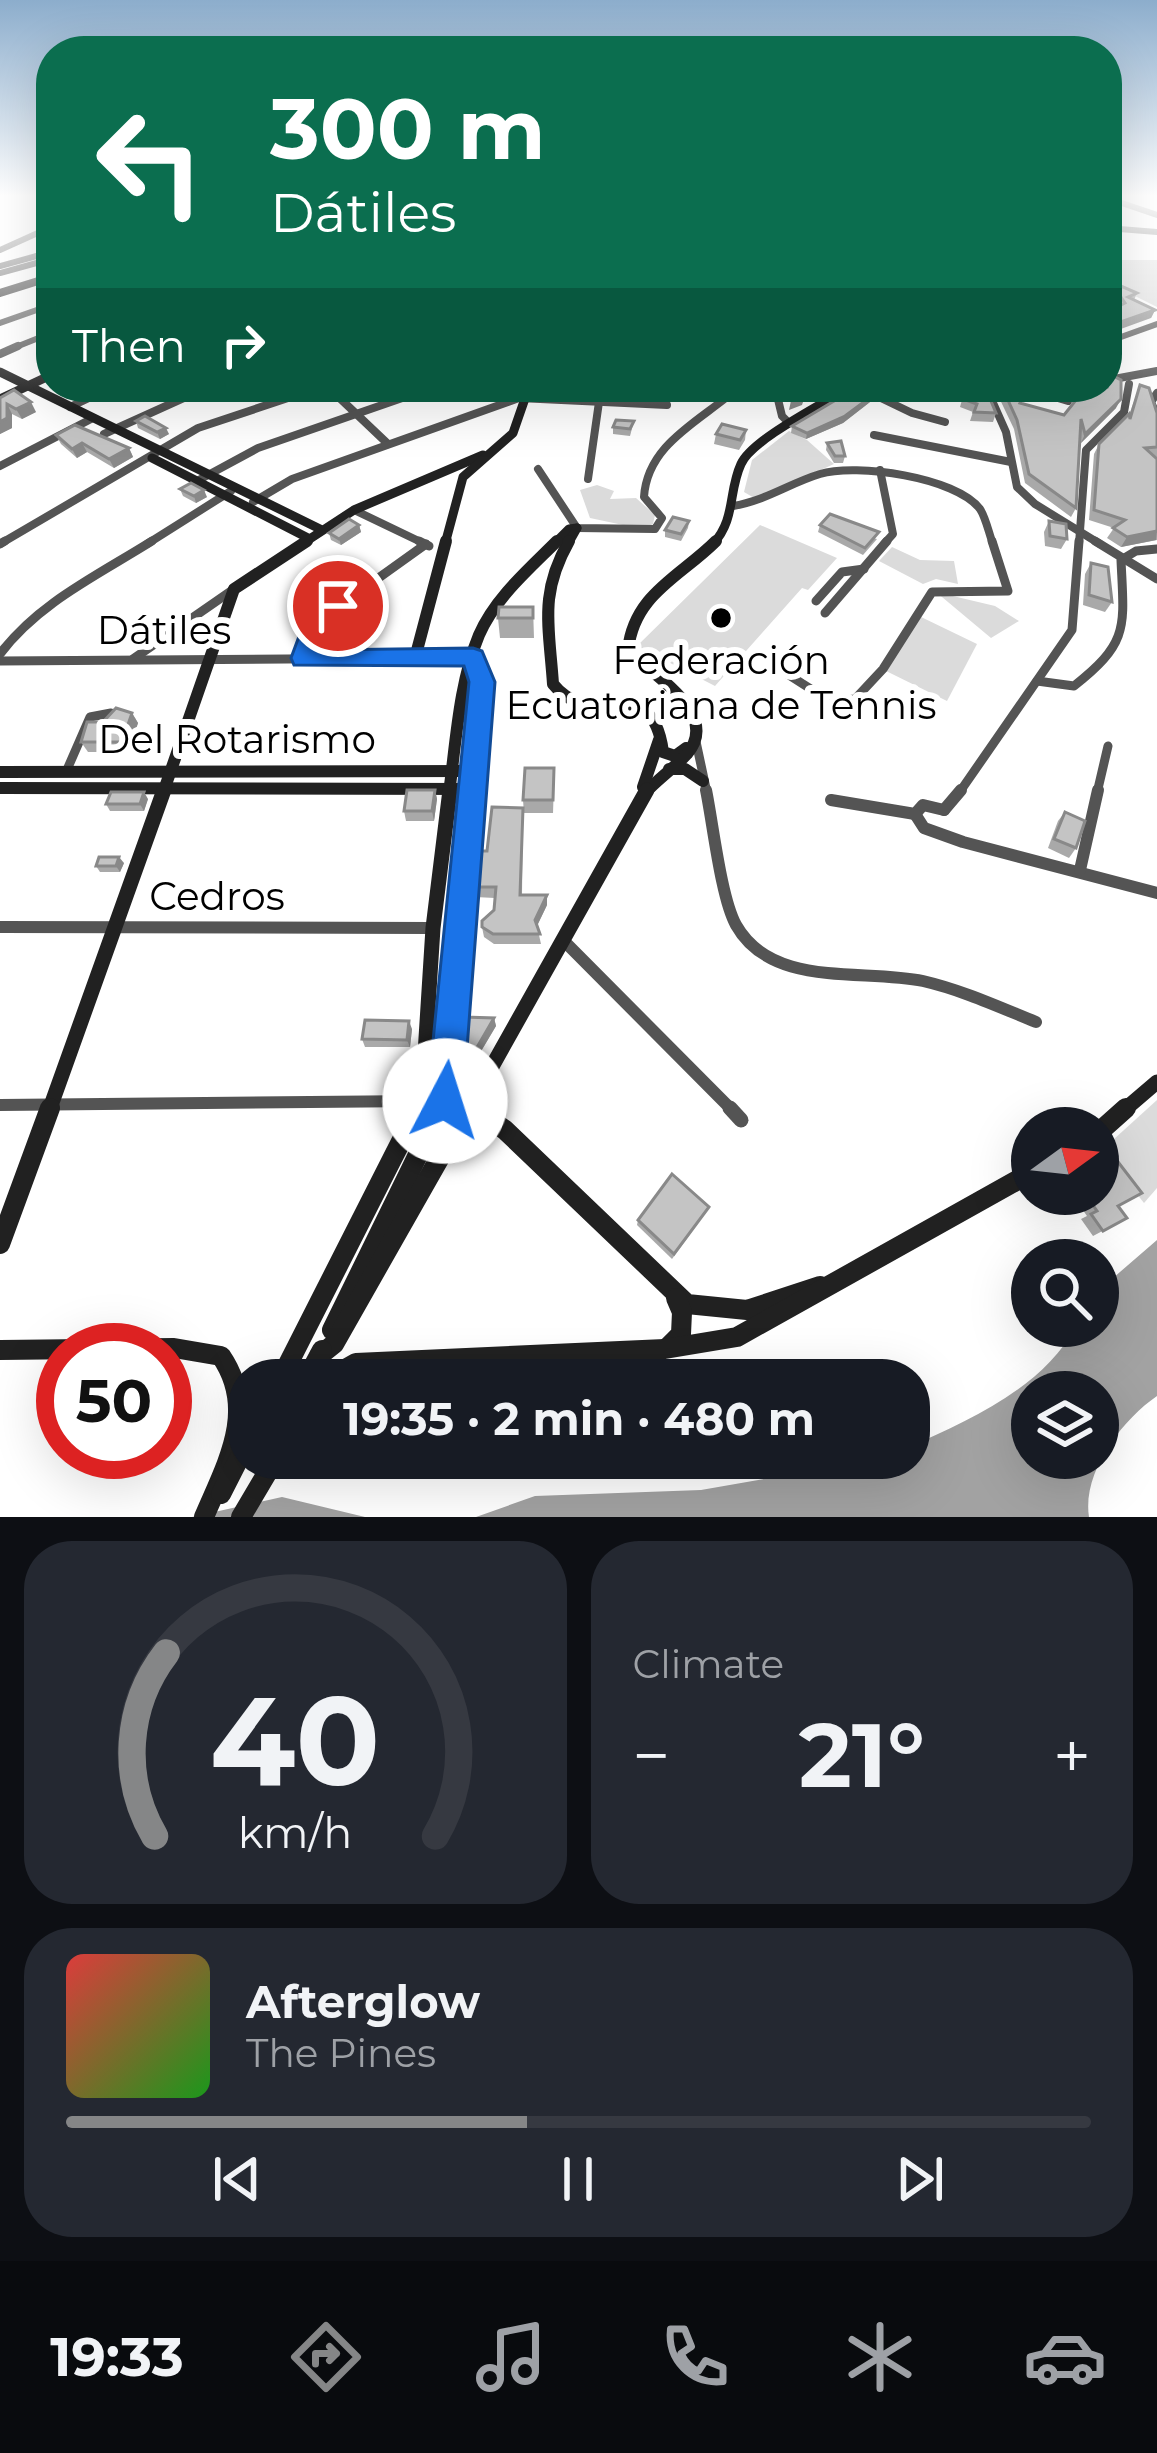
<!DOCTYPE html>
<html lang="en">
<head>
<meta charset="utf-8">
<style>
	:root { --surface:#171b24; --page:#242831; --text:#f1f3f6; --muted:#9ea1a6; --line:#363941; --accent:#858687 }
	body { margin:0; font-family:Montserrat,sans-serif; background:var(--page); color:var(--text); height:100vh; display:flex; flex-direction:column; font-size:45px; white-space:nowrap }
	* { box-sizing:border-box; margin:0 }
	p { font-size:39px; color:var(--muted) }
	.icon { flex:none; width:66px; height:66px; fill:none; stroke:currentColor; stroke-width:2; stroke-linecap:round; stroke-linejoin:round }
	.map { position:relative; height:1517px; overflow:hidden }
	.sheet { display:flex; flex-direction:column; gap:24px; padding:24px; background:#0d0f14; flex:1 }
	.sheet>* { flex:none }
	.guide { position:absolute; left:36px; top:36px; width:1086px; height:366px; border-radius:48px; box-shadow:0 12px 48px #0002; background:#0b6e4f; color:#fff; overflow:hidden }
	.needle { width:78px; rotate:75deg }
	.tools { position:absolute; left:1011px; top:1107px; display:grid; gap:24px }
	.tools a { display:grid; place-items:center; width:108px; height:108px; border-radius:50%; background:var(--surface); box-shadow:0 12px 48px #0002; font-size:60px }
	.speed { position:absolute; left:36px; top:1323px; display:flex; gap:24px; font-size:60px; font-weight:700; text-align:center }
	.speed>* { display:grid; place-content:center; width:156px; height:156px; border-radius:50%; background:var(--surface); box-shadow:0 12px 48px #0002; line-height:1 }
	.speed .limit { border:18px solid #d22; background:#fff; color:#111 }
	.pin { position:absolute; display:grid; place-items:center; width:102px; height:102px; color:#fff; margin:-51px; border:6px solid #fff; border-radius:50%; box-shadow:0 3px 12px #0007 }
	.me { position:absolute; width:132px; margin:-66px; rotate:5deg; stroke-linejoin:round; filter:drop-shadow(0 0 9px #0008) }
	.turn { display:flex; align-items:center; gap:42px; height:252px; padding:0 36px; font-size:54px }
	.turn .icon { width:156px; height:156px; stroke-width:2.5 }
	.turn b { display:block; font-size:84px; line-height:102px }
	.then { display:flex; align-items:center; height:114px; padding:0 36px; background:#0003; gap:24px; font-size:45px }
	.big { font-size:90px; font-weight:700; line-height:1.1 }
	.sheet .tile { flex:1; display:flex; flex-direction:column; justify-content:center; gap:18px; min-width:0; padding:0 42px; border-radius:48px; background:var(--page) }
	.sheet .dial { align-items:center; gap:0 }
	.dial svg { height:312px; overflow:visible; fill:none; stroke:var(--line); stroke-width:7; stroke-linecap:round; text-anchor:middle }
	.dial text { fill:var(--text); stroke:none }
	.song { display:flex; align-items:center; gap:36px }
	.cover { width:144px; height:144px; border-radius:18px; background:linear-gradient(135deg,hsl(0 70% 55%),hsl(120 70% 35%)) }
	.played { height:12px; border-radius:6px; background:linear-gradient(90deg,var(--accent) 45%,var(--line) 45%) }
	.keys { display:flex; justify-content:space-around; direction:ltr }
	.heat { display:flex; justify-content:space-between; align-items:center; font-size:66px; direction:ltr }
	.sheet .tiles { flex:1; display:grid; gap:24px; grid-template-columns:1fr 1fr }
	.tile:last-child { grid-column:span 2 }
	.trip { position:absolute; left:228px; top:1359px; width:702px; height:120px; border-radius:48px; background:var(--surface); box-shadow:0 12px 48px #0002; font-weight:700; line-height:120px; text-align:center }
	.tabs { display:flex; height:192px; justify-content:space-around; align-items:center; background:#090b0e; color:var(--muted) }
	.tabs .icon { width:84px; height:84px }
	.tabs .on { color:var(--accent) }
	.tabs b { font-size:54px; color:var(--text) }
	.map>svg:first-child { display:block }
</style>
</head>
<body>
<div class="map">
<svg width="1157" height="1517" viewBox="0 0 1157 1517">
	<rect width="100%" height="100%" fill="#fff"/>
	<g fill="#dbdbdb">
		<path d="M1107,260H1157V307L1107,282Z"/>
		<path d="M789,431L807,440L834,464L756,499L744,492L752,460Z"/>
		<path d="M597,485L614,491L610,499L636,498L655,515L653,524L642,529L590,518L580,490Z"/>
		<path d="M760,525L837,558L808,590L802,588L715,686L637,646Z"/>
		<path d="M892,547L920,560L954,561L958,584L936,579L923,584L879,561Z"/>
		<path d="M936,592L995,606L1019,621L991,638Z"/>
		<path d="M919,616L977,644L947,701L884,670Z"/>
		<path d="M1157,1100V1188L1144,1203L1102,1150Z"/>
	</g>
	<g fill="#a2a2a2" fill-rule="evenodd">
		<path d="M1157,1240V1396C1122,1420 1082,1472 1089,1517H476L535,1496L701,1490L883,1458H909V1447C970,1420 1044,1387 1076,1326H1098V1291ZM1032,1392H1098V1458H1032Z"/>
		<path d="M282,1497L365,1517H192Z"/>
	</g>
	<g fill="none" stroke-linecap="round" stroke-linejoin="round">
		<g stroke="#545454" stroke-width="6">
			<path d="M1107,198L1157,215"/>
			<path d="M1107,228L1157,232"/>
			<path d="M0,250L51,227"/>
			<path d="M0,266L51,252"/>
			<path d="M0,273L51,259"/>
			<path d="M1107,302L1114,309L1107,312"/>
			<path d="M0,323L51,305"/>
			<path d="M1107,342L1157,324"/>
			<path d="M11,349L51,333"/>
		</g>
		<g stroke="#545454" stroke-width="8">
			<path d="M0,354L18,346"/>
			<path d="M1114,379L1157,371"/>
			<path d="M328,387L388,444"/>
			<path d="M775,387L782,416L789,423"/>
			<path d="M858,387L912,413L945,422"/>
			<path d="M986,387L1006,432L1017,487L1035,504L1100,544"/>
			<path d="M1021,387L1068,401"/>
			<path d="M1157,393L1151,402L1157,416"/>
			<path d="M70,407L112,387"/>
			<path d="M104,434L208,387"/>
			<path d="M874,435L1011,462"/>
			<path d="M0,466L93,418"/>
			<path d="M538,469L577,528L655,529L662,518L644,497C647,448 692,425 727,397L713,387"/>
			<path d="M880,470L893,534L884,544"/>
			<path d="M588,479L599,402"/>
			<path d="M197,481L258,448L434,387"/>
			<path d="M253,502L292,479L519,398L667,405"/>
			<path d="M733,506C765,501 790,483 820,474C856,463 956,477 980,509C986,518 989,534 993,544"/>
			<path d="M354,510L425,544"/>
			<path d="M0,544L198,428L321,387"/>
			<path d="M147,544L231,491"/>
			<path d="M1079,544L1086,450L1124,412L1129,384"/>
		</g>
		<g stroke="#545454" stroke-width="9">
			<path d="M419,541L429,546"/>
			<path d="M1095,541L1157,579"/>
			<path d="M0,544L5,541"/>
			<path d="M816,601L842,572L864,569"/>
			<path d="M825,613L887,541"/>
			<path d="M0,654C38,603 98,575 152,541"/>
			<path d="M133,659L234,589"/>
			<path d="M303,659L312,629L324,617L426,544"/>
			<path d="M0,661L415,658"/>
			<path d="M781,670L828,700L855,699L883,669L932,592L1008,591L992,541"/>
			<path d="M1037,681L1074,686C1130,642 1124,627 1121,560L1136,551L1157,549"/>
			<path d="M695,737L707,793"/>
			<path d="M66,772L90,717L111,713"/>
			<path d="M959,793L1072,630L1079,541"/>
			<path d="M1097,793L1108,746"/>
		</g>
		<g stroke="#545454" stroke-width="12">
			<path d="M706,790C713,824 721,898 736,925C772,989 863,968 923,981C962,990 999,1007 1036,1022"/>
			<path d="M831,800L915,814L923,805L944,810"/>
			<path d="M944,810L961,790"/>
			<path d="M915,814L924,828L963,842L1157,893"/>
			<path d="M1080,870L1098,790"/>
			<path d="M0,927L433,928"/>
			<path d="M565,942L733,1111"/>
			<path d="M0,1105L422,1101"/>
		</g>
		<path stroke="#545454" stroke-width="15" d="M730,1108L741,1120"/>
		<path stroke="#212121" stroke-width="8" d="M0,293L51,277"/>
		<g stroke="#212121" stroke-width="9">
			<path d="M0,372L320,529"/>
			<path d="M0,399L51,375"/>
			<path d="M152,458L308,538"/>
			<path d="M302,544L354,510L483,455"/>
			<path d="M445,544L463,477L513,433L529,387"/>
			<path d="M554,544L569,529L577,528"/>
			<path d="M568,544L577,528"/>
			<path d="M713,544C736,519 728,492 741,464C752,439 825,403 850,387"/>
		</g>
		<g stroke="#212121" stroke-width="12">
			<path d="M446,541L415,658L473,657"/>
			<path d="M569,541C539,594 549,625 553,684C592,734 652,667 663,752L675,756L686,748"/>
			<path d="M669,769H685L703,781"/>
			<path d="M0,772L474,771"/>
			<path d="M643,787L659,740"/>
			<path d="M0,788L472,789"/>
			<path d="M163,793L234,589L307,541"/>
			<path d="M449,793C456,742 459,683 479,635C495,598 529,569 557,541"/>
			<path d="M472,793L482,682L473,657"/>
			<path d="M645,793C658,779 674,768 687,754C722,713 650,674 628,650C634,594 680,577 716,541"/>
		</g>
		<g stroke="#212121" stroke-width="15">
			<path d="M422,1101L471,1106L479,1111"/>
			<path d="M49,1111L164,790"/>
			<path d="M417,1111L422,1101L433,928L450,790"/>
			<path d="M440,1111L445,1101L472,790"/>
			<path d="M467,1111L647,790"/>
			<path d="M1123,1111L1157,1082"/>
		</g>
		<g stroke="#212121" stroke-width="20">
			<path d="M474,1108L505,1130L687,1304L747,1310L820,1286"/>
			<path d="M1098,1133L1126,1108"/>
			<path d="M0,1244L50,1108"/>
			<path d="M332,1330L441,1108"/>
			<path d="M668,1347L681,1334L682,1312L676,1298"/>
			<path d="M0,1350L174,1348L221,1356C258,1410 227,1463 204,1517"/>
			<path d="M319,1356L334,1344L468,1108"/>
			<path d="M280,1380L418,1108"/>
			<path d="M306,1380L322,1350"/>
			<path d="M326,1380L356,1363L665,1349L737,1337L1032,1172"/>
			<path d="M221,1494L249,1439"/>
			<path d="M241,1517L276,1458"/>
		</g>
	</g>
	<g fill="#a9a9a9">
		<path d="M1107,280L1137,293L1134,300L1155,310L1151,318L1109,311L1118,307L1110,295Z"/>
		<path d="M1140,385L1157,413V457H1154L1157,459V540L1121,547L1107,538L1114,528L1089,520L1094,454L1099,444L1129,415Z"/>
		<path d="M539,387H559V392L539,391Z"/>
		<path d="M594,387H619L618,394L594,393Z"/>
		<path d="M954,387H985L996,413L993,422L970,421L973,412L960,407L962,400L951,396Z"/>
		<path d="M994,387H1026L1021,403L1064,415L1078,398L1081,387H1107L1116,408L1081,443L1080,438L1076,508L1071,517L1025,483L1014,429Z"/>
		<path d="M872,396L870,402L843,423L806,439L791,433L792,426Z"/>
		<path d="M0,398L36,412L22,419L12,414V428L0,434Z"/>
		<path d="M136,421L169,434L160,439L138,428Z"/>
		<path d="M634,421L630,436L613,434V427Z"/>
		<path d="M746,430L745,440L739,450L714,444L716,434Z"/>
		<path d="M56,435L129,448L133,457L114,468L87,452L77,458L61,444Z"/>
		<path d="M827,443L845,456L843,463H834L826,450Z"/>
		<path d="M180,489L207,497L196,503L183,496Z"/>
		<path d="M689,521L688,528L681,541L665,537V530Z"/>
		<path d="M1049,521L1067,539L1061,549L1045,546L1044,532Z"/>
		<path d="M359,525L361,532L341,545L331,540L329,533Z"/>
		<path d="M820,525L877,539L863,555L818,532Z"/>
		<path d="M1091,563L1112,602L1105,612L1083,605L1085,574Z"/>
		<path d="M533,607L534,638H500L498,618Z"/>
		<path d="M132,713L138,723L128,752H88L81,742L103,722Z"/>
		<path d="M554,781L553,813H524L523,800Z"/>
		<path d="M435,790L437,799L434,821H406L404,811Z"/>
		<path d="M148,799L144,811H110L106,804Z"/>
		<path d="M523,808L522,895H547V905L537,926L541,944H494L484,937L482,927L494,910L495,898L475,897L473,887L487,851Z"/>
		<path d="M1065,812L1076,848L1069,858L1048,848L1058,821Z"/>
		<path d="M124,863L120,872H100L96,866Z"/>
		<path d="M494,1018L496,1026L474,1063H461L459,1055Z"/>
		<path d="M412,1029L410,1047H365L362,1039Z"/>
		<path d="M1072,1194H1098L1118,1206L1127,1218L1093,1236L1081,1219L1087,1216Z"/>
		<path d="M706,1212L672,1259L637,1225L638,1220Z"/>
	</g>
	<g fill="#898989">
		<path d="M1155,310L1151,318L1107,334L1109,326Z"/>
		<path d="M808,387L802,405L789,410L792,396Z"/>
		<path d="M872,396L870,402L843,423L806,439L807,433Z"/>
		<path d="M1121,399L1116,408L1081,443L1085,434Z"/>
		<path d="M31,402L36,412L22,419L16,409Z"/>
		<path d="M7,404L12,414V428L0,434V422Z"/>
		<path d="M166,428L169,434L160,439L157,432Z"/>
		<path d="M82,443L87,452L77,458L72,449Z"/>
		<path d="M129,448L133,457L114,468L109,459Z"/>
		<path d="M204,490L207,497L196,503L194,496Z"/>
		<path d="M359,525L361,532L341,545L339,539Z"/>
		<path d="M1157,531L1156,540L1121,547L1127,537Z"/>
		<path d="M132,713L138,723L128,752L122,742Z"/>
		<path d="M435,790L437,799L434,821L432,811Z"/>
		<path d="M144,792L148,799L144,811L140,804Z"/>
		<path d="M119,857L124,863L120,872L116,866Z"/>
		<path d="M547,895V905L535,930V920Z"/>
		<path d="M494,1018L496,1026L474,1063L472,1056Z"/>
		<path d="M409,1021L412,1029L410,1047L407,1040Z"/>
	</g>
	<g fill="#c4c4c4" stroke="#898989" stroke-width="3">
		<path d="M1107,280L1137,293L1128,297L1155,310L1109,326L1107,330V302L1109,311L1125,303L1114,287L1107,289Z"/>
		<path d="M1107,373L1121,380V399L1085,434L1081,419L1076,508L1029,474L1017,420L1002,387H1026L1028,388L1020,403L1064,415L1080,395L1083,387H1107Z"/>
		<path d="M1140,385L1149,388L1157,413V447L1145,448L1157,459V531L1127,537L1113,528L1125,520L1094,510L1099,444L1129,414L1130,419Z"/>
		<path d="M791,387H807L805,391L792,396Z"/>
		<path d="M955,387H985L996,413L974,412L977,404L963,399L966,392Z"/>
		<path d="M856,388L872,396L845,416L807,433L792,426Z"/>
		<path d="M14,390L31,402L16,409L7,404V418L0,422V398Z"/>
		<path d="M145,416L166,428L157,432L136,421Z"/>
		<path d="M616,420L634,421L630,429L613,427Z"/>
		<path d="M722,424L746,430L740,440L716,434Z"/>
		<path d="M75,425L129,448L109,459L82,443L72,449L56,435Z"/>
		<path d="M841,441L845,456H835L827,443Z"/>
		<path d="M191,483L204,490L194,496L180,489Z"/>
		<path d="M830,514L879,532L865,548L820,525Z"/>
		<path d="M673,517L689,521L681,534L665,530Z"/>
		<path d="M349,519L359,525L339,539L329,533Z"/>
		<path d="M1049,521L1066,524L1067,539L1050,536Z"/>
		<path d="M1091,563L1108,567L1112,602L1089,595Z"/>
		<path d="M499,607H533V618H498Z"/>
		<path d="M116,708L132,713L122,742H81L87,722H103Z"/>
		<path d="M525,768H554L553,800H523Z"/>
		<path d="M407,790H435L432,811H404Z"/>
		<path d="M111,792H144L140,804H106Z"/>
		<path d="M492,807L523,808L520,895H547L535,920L540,934H493L482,927V921L494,910L496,887H473L476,851H487Z"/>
		<path d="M1065,812L1085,821L1076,848L1054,839Z"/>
		<path d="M99,857H119L116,866H96Z"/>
		<path d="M463,1017L494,1018L472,1056L459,1055Z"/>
		<path d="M365,1020L409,1021L407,1040L362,1039Z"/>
		<path d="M1115,1158L1142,1193L1118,1206L1127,1218L1103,1231L1091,1214L1097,1211L1085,1194H1098V1166Z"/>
		<path d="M672,1174L709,1207L674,1254L638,1220Z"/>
	</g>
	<linearGradient id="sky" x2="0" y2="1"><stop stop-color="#8cadcc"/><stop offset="0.48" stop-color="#fff"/><stop offset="1" stop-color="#fff" stop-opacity="0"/></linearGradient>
	<rect width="1157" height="408" fill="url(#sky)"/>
	<path fill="#1a73e8" stroke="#114b97" stroke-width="3" d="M338,598L349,606L323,632L318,650L473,648L482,651L495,682L463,1101L458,1114L445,1119L433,1114L427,1101L469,682L464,666L294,665L291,658L304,623Z"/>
	<circle fill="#000" stroke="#fff" stroke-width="4.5" cx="721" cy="618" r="12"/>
	<g text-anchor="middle" stroke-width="12" stroke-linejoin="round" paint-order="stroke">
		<g font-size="39" fill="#000" stroke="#fff">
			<text x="164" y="644">Dátiles</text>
			<text x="237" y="753">Del Rotarismo</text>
			<text x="217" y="910">Cedros</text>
		</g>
		<g font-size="39" fill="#000" stroke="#fff">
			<text x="721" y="674">Federación<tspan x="721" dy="45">Ecuatoriana de Tennis</tspan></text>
		</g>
	</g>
</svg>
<div class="tools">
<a><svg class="needle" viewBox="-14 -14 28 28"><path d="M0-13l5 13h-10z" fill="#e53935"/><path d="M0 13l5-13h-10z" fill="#9ea1a6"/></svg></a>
<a><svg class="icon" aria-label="search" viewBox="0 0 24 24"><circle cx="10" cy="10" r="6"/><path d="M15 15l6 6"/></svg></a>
<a><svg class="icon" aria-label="layers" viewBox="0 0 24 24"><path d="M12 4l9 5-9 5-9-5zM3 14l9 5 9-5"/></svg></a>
</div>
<div class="speed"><div class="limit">50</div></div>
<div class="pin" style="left:338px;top:606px;background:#d93025"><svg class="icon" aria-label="arrive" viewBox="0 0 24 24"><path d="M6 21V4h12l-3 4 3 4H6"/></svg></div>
<svg class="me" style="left:445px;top:1101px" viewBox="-20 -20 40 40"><circle r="19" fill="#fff"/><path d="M0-13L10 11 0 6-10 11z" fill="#1a73e8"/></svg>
<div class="trip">19:35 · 2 min · 480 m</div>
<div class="guide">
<div class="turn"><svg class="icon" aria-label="left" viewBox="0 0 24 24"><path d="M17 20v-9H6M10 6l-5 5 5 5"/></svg><div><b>300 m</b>Dátiles</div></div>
<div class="then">Then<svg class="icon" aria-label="right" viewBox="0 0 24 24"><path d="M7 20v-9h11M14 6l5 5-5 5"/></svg></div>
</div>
</div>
<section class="sheet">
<div class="tiles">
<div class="tile dial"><svg viewBox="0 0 100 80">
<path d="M14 69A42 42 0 1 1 86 69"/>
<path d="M14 69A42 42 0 0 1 17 22" stroke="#858687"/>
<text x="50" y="56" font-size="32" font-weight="700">40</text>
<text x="50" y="72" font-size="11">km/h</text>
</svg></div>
<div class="tile"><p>Climate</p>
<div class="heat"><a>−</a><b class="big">21°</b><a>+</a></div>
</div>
<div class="tile">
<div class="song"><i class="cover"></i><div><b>Afterglow</b><p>The Pines</p></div></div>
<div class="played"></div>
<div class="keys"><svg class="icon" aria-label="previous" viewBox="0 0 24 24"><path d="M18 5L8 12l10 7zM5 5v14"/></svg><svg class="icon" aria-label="pause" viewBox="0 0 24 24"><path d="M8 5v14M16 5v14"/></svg><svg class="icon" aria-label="next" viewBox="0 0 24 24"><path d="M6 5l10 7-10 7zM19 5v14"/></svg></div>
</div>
</div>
</section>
<nav class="tabs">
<b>19:33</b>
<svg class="icon on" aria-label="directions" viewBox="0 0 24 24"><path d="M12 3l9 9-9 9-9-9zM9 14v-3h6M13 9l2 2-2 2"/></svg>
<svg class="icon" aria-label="music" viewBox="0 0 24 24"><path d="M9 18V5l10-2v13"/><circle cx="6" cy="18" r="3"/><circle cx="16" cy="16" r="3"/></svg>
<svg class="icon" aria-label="phone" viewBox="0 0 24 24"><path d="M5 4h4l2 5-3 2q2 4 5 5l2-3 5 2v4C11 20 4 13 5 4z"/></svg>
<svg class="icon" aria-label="climate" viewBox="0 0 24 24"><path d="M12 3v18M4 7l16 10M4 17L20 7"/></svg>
<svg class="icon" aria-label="car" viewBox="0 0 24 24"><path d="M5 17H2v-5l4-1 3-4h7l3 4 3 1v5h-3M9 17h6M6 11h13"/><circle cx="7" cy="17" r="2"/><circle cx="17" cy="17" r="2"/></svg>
</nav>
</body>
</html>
